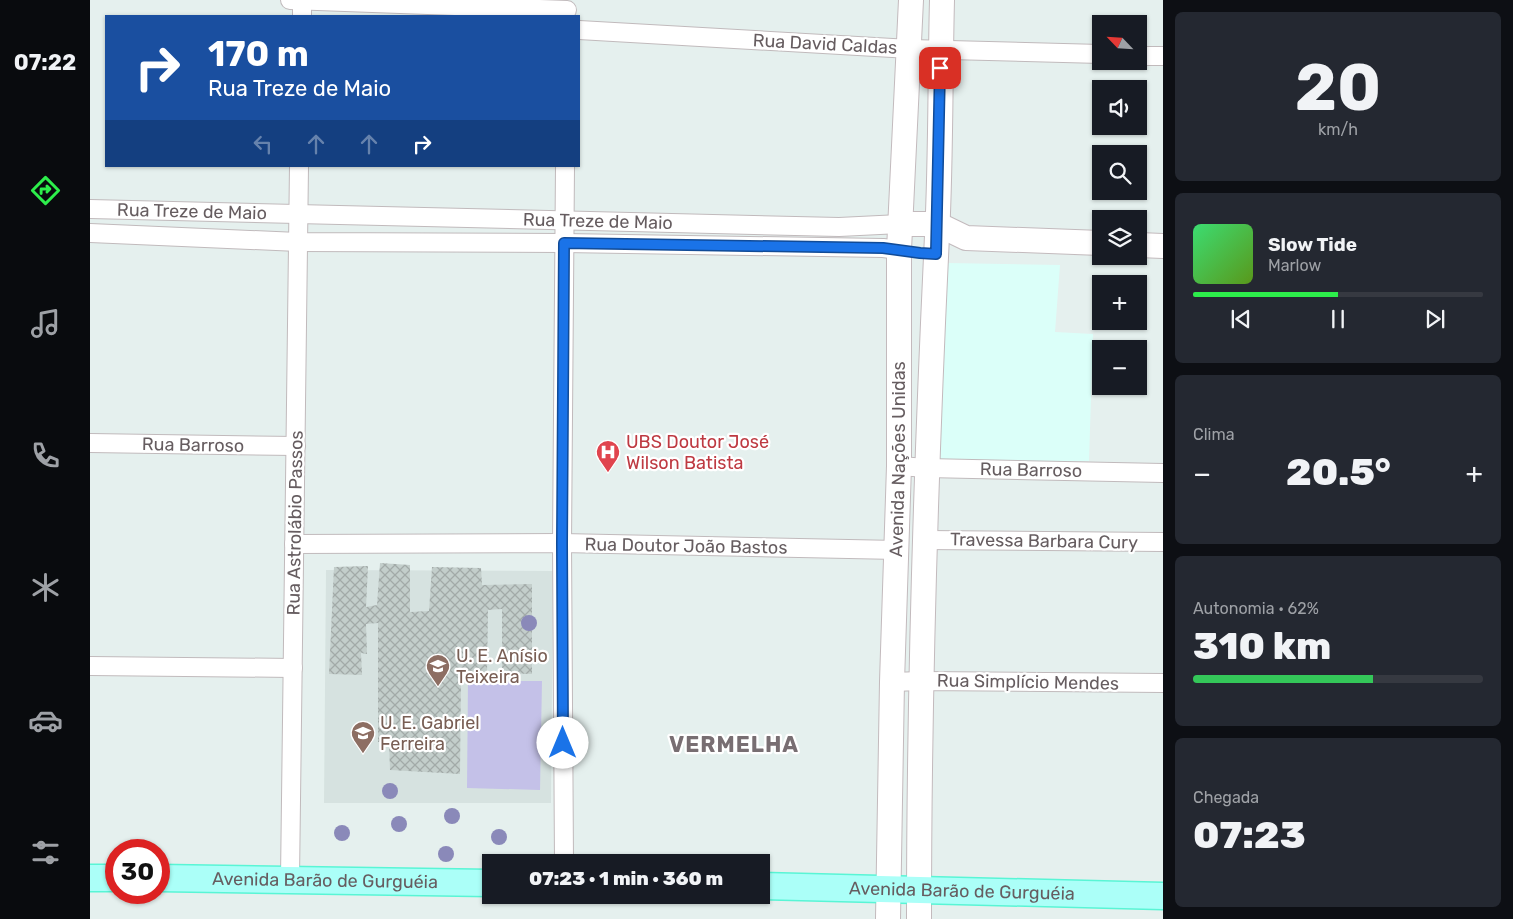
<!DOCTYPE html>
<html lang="pt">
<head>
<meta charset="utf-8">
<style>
	:root { --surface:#171b24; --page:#242831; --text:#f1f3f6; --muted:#9ea1a6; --line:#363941; --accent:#2dee4b }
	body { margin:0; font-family:Rubik,sans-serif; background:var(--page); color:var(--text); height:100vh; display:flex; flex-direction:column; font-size:19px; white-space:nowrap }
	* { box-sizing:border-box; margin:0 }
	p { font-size:16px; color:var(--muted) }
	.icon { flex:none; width:28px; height:28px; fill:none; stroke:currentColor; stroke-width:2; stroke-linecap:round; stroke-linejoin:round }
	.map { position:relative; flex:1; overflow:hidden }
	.drawer { display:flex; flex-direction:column; gap:12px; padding:12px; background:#0d0f14; width:350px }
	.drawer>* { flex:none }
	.banner { position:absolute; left:15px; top:15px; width:475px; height:152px; border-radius:0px; box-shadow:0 1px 4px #0004; background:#1a4fa0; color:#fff; overflow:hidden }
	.needle { width:32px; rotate:295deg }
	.controls { position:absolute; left:1002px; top:15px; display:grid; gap:10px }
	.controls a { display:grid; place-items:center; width:55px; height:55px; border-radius:0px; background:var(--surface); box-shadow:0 1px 4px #0004; font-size:25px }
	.speed { position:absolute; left:15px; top:839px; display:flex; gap:10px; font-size:25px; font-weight:700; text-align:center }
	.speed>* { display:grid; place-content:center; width:65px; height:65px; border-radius:50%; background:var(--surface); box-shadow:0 1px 4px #0004; line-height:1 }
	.speed .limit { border:8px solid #d22; background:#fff; color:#111 }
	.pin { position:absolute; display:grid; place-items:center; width:42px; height:42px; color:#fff; margin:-21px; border-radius:10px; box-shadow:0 2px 8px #0006 }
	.me { position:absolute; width:55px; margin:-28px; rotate:0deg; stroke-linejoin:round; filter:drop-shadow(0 0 4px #0008) }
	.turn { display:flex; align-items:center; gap:18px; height:105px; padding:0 20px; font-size:22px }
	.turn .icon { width:65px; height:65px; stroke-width:2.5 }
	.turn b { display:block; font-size:35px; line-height:42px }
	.lanes { display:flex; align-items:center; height:48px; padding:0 20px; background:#0003; justify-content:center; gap:25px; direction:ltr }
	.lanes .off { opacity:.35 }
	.big { font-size:38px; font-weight:800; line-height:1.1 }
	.drawer .tile { flex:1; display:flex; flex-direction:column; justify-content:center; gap:8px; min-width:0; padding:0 18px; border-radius:8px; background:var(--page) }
	.drawer .dial { align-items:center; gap:0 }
	.dial b { font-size:65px; line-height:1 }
	.song { display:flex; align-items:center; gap:15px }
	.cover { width:60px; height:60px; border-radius:8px; background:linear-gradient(135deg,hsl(140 70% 55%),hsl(90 70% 35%)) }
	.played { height:5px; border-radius:2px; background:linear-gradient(90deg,var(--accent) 50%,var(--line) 50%) }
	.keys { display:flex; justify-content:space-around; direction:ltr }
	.heat { display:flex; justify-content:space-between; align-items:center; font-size:28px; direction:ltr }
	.charge { height:8px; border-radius:4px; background:linear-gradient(90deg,#34c759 62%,var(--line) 0) }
	.trip { position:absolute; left:392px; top:854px; width:288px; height:50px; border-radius:0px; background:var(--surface); box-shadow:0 1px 4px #0004; font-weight:800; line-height:50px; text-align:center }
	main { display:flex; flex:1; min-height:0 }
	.menu { display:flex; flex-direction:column; width:90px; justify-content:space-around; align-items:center; background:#090b0e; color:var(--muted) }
	.menu .icon { width:35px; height:35px }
	.menu .active { color:var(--accent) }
	.menu b { font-size:22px; color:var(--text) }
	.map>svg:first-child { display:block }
</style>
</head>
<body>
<main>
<nav class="menu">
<b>07:22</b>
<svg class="icon active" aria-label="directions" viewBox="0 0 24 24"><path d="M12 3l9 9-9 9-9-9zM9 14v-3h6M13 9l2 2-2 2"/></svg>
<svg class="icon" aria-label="music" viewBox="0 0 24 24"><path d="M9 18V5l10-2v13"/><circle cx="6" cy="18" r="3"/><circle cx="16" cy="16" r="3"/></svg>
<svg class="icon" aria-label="phone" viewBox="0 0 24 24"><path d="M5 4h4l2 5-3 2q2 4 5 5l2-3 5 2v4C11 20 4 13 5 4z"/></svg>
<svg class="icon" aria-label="climate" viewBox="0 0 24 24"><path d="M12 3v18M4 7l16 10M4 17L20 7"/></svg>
<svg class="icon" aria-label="car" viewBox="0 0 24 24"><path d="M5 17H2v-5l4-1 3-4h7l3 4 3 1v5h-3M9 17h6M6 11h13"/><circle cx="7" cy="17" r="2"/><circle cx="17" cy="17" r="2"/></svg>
<svg class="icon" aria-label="filters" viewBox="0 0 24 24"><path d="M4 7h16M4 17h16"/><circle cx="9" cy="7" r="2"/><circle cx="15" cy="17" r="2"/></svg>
</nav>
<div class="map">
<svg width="1073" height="919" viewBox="0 0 1073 919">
	<defs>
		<pattern id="building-cross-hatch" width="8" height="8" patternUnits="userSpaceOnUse" patternTransform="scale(1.25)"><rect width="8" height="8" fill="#c3cecb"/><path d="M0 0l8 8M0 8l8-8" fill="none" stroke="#a2aaa8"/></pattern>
	</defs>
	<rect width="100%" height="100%" fill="#e5f0ee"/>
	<path fill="#dbfff9" d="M857,263L970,265L965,332L1003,334L999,461H849Z"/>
	<path fill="#d6e2e0" d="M236,570L463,571L461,803H234Z"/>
	<path fill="#c4c1e8" d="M378,681H452L450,790L377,788Z"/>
	<path fill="url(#building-cross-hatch)" d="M290,563L320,565V612L339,611L342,567L391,568L392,585L442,584V674L412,673V609L398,610L397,675L371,677L370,774L300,770L299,742H288V623L276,624L277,654L271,653L272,675L239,674L244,567L278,566L276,607L287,605Z"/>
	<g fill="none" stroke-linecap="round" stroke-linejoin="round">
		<g stroke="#c1babc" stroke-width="20">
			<g id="street">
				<path d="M200,0L477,10"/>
				<path d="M212,16V0"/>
				<path d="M489,30L820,49L1011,54"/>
				<path d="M1049,56H1073"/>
				<path id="s1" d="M0,209L749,227L810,224"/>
				<path d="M0,233L208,242L474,243L793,248L809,250"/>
				<path d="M0,443L206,446"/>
				<path d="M809,466L837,468L1073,473"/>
				<path d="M835,540L1073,542"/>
				<path d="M204,544L472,543L808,550"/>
				<path d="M0,666L203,668"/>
				<path d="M802,682L831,681L1073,683"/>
				<path d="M474,862L472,543L475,166"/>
				<path d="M200,879L209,166"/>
			</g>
		</g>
		<g stroke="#c3babd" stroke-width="26">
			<g id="secondary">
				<path d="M810,224H847L876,238L1011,243"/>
				<path d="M1049,245L1073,246"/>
				<path id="s2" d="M798,919L802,682L809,466V250L821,0"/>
				<path d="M829,919C829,691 836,463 847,236C851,157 850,78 852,0"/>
			</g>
		</g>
		<g stroke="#59f5d5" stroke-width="29">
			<g id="primary">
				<path d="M0,878H26"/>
				<path id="s3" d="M69,878L401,883"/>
				<path id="s4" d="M671,886L1073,896"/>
			</g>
		</g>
		<use href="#street" stroke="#fff" stroke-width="18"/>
		<use href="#secondary" stroke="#fff" stroke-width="24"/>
		<use href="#primary" stroke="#abfff8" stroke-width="26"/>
	</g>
	<g fill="#8a89b9">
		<circle cx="439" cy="623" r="8"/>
		<circle cx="300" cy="791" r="8"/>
		<circle cx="362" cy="816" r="8"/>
		<circle cx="309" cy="824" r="8"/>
		<circle cx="252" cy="833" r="8"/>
		<circle cx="409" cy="837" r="8"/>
		<circle cx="356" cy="854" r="8"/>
	</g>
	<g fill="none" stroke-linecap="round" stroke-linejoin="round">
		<g stroke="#114b97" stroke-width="12">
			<path id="route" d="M473,743L472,544L474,243L793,248L830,253L846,254L850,68"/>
		</g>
		<use href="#route" stroke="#1a73e8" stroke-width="9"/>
	</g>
	<defs>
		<g id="hospital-pin" transform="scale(1.25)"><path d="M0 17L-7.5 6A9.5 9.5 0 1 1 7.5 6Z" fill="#e0444e" stroke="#fff"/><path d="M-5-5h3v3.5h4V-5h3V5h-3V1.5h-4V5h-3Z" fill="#fff"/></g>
		<g id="school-pin" transform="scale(1.25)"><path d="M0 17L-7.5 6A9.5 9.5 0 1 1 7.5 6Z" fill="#8d6e63" stroke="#fff"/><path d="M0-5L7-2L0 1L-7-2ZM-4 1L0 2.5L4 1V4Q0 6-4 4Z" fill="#fff"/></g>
	</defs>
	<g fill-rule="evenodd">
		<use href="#hospital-pin" x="518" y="452"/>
		<use href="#school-pin" x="348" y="666"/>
		<use href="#school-pin" x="273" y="733"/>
	</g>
	<g text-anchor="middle" stroke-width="4.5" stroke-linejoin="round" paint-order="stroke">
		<g font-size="18" fill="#665d60" stroke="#fff">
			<text transform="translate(735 44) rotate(3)" y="6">Rua David Caldas</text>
			<text dy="6" stroke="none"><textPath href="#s1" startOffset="102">Rua Treze de Maio</textPath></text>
			<text dy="6" stroke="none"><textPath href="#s1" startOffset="508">Rua Treze de Maio</textPath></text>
			<text transform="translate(103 445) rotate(1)" y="6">Rua Barroso</text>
			<text dy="6" stroke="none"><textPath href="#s2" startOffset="460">Avenida Nações Unidas</textPath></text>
			<text transform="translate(941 470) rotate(1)" y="6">Rua Barroso</text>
			<text transform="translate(205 523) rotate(-89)" y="6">Rua Astrolábio Passos</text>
			<text transform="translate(954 541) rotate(1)" y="6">Travessa Barbara Cury</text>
			<text transform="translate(596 546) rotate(1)" y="6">Rua Doutor João Bastos</text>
			<text transform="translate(938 682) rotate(1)" y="6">Rua Simplício Mendes</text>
			<text dy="6" stroke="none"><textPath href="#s3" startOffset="166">Avenida Barão de Gurguéia</textPath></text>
			<text dy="6" stroke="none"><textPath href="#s4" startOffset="201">Avenida Barão de Gurguéia</textPath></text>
		</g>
		<g font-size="18" fill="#be3a42" stroke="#fff" text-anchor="start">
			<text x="536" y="448">UBS Doutor José<tspan x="536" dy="21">Wilson Batista</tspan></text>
		</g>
		<g font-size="18" fill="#785e54" stroke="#fff" text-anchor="start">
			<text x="366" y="662">U. E. Anísio<tspan x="366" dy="21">Teixeira</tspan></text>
			<text x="290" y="729">U. E. Gabriel<tspan x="290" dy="21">Ferreira</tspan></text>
		</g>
		<g font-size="22" font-weight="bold" letter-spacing="1" fill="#786e72" stroke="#fff">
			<text x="644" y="752">VERMELHA</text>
		</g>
	</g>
</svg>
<div class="controls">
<a><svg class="needle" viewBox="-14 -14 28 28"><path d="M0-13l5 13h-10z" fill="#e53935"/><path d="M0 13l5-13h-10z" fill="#9ea1a6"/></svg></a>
<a><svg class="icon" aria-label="sound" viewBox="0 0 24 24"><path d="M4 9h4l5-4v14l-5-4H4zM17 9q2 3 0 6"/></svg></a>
<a><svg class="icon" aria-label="search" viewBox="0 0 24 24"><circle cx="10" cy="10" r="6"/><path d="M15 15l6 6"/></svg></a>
<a><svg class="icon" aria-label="layers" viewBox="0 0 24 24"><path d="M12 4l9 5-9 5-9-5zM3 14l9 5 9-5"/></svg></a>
<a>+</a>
<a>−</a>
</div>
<div class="speed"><div class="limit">30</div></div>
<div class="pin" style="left:850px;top:68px;background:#d93025"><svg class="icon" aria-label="arrive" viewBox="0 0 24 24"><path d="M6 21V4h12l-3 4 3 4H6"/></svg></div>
<svg class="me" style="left:473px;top:743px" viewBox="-20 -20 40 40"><circle r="19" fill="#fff"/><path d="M0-13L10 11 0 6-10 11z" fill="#1a73e8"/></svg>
<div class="trip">07:23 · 1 min · 360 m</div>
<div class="banner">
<div class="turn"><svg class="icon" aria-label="right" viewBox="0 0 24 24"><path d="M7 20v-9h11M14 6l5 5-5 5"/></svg><div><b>170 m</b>Rua Treze de Maio</div></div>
<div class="lanes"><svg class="icon off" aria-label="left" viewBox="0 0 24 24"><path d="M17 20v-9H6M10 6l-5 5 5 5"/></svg><svg class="icon off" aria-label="ahead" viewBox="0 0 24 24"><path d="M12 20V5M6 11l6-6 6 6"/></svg><svg class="icon off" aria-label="ahead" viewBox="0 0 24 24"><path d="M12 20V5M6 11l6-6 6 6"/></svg><svg class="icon" aria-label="right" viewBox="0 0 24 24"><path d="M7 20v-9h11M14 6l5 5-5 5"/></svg></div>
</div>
</div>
<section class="drawer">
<div class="tile dial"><b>20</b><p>km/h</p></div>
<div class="tile">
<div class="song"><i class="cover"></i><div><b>Slow Tide</b><p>Marlow</p></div></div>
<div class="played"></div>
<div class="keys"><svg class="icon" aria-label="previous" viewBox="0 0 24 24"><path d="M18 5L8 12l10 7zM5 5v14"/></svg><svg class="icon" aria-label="pause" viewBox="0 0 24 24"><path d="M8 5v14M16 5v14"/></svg><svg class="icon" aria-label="next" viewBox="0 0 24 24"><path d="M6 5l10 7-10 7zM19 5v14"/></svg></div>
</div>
<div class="tile"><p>Clima</p>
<div class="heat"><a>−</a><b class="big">20.5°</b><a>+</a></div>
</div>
<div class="tile"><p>Autonomia · 62%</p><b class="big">310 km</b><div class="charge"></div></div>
<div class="tile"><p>Chegada</p><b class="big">07:23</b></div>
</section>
</main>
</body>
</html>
